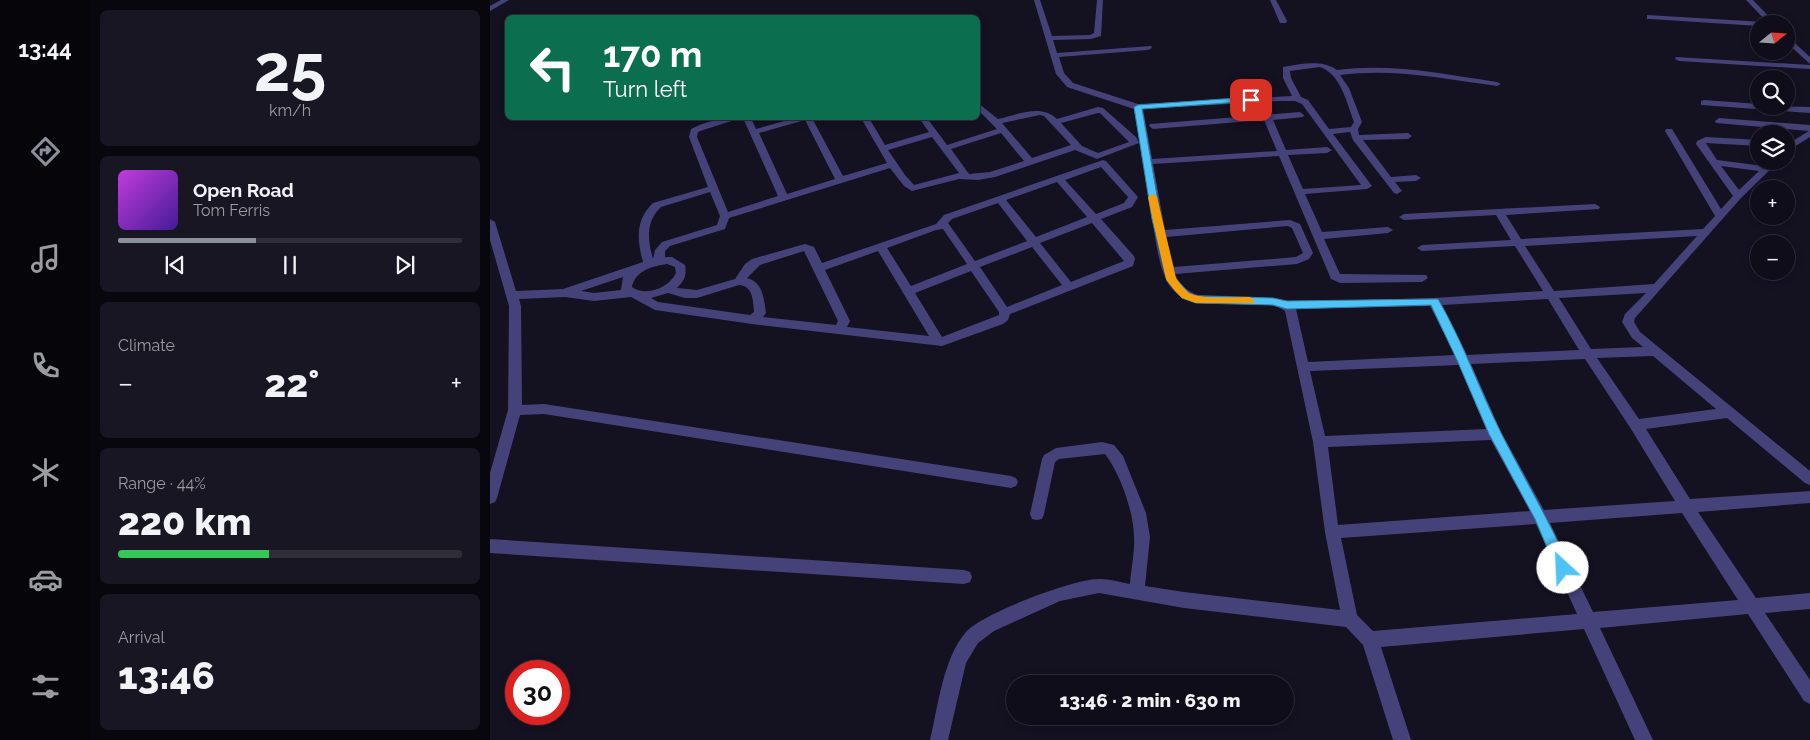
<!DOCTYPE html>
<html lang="en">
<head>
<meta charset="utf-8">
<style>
	:root { --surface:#0f0d19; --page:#181622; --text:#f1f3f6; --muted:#9b9ca2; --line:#2f2d38; --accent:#8c9099 }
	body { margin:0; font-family:Raleway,sans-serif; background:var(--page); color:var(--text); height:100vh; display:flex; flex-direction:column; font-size:19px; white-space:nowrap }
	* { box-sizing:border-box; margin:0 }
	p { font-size:16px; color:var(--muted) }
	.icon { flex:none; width:28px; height:28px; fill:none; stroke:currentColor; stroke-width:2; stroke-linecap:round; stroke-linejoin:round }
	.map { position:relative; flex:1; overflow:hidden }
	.details { display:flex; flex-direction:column; gap:10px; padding:10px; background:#08070e; width:400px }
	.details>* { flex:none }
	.guide { position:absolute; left:15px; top:15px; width:475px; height:105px; border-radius:8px; box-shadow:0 2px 8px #0003,0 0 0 1px var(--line); background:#0b6e4f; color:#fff; overflow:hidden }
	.needle { width:32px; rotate:72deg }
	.buttons { position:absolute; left:1260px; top:15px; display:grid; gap:10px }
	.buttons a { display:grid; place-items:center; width:45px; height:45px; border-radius:50%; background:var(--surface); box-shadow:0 2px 8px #0003,0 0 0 1px var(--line); font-size:25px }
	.speed { position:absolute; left:15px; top:660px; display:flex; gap:10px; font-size:25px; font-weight:700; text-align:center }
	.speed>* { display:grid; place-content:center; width:65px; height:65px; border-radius:50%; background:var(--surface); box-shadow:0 2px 8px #0003,0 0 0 1px var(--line); line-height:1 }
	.speed .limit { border:8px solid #d22; background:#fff; color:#111 }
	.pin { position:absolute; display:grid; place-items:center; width:42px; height:42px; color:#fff; margin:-21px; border-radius:10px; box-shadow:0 2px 8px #0006 }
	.me { position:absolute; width:55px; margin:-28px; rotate:335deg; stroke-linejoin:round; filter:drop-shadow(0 0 4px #0008) }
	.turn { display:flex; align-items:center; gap:18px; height:105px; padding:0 15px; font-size:22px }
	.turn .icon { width:65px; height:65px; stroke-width:2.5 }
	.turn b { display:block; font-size:35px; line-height:42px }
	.big { font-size:38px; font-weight:800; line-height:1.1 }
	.details .card { flex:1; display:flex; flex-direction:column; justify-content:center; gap:8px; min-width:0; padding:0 18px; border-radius:8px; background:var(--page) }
	.details .dial { align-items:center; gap:0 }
	.dial b { font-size:65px; line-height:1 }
	.song { display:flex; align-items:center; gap:15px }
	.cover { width:60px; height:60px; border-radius:8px; background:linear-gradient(135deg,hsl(290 70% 55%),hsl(260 70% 35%)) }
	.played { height:5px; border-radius:2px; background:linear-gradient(90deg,var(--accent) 40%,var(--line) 40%) }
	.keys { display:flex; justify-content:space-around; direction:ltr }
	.heat { display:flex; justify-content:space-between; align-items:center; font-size:28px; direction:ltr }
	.charge { height:8px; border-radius:4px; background:linear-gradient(90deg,#34c759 44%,var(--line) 0) }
	.trip { position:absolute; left:516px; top:675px; width:288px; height:50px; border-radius:25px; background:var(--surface); box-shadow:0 2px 8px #0003,0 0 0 1px var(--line); font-weight:800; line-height:50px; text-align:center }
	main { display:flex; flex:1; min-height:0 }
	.tab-bar { display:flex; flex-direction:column; width:90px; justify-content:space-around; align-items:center; background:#06050a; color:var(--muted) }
	.tab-bar .icon { width:35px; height:35px }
	.tab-bar .selected { color:var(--accent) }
	.tab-bar b { font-size:22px; color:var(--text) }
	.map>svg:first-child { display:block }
</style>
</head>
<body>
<main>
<nav class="tab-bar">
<b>13:44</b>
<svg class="icon selected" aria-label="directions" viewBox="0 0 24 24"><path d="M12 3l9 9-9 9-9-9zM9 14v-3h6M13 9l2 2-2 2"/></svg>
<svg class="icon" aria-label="music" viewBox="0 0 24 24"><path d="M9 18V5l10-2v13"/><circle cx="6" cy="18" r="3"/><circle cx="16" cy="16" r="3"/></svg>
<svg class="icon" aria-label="phone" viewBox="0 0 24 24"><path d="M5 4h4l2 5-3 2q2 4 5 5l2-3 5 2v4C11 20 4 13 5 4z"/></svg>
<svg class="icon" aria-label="climate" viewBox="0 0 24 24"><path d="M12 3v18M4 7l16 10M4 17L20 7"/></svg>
<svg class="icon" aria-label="car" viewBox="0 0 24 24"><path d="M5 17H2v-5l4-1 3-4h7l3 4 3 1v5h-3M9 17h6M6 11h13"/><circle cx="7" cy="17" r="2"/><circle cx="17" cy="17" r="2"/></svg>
<svg class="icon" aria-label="filters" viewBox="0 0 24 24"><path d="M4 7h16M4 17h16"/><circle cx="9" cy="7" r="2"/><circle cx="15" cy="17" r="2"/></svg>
</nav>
<section class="details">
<div class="card dial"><b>25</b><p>km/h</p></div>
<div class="card">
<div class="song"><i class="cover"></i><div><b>Open Road</b><p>Tom Ferris</p></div></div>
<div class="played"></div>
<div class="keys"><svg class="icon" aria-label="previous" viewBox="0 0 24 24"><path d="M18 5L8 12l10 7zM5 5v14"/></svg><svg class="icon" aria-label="pause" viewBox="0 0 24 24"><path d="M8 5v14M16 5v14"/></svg><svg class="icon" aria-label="next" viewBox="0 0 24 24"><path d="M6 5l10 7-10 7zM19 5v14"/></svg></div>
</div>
<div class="card"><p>Climate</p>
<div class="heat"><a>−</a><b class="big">22°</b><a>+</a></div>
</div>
<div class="card"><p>Range · 44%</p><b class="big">220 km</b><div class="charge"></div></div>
<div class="card"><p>Arrival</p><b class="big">13:46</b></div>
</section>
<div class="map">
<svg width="1320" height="740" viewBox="0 0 1320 740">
	<rect width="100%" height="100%" fill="#141121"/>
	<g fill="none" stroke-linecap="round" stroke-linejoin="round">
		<g fill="#45427a" fill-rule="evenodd">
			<path d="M11,0H19L0,11V6Z"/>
			<path d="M544,0H550L562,36L600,35L604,33L607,0H613L611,36L601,39L563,40L567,53L661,46L662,48L658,50L569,57L574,73L583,83L648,104L802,96L793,78V67C811,64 832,59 847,70C901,63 953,74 1007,82L1011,84L1007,86C955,79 903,68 850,75L859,88L872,122L868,129L869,135L918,133L922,136L918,139L873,140L901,177L926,175L931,178L926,181L905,182L912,191L907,194L904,193L863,140L860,132L843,134L882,186L877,189L815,194L832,232L898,227L903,230L898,233L834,239L850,274L936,275L938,278L932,282L850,283L841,279L789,156L663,164L675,230L800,220L810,224L823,253L819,259L807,264L685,274C689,284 698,292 708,295L771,297L795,302L944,298L1053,291L1025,246L932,251L927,248L932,245L1021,240L1006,215L914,220L909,217L914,214L1105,204L1110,207L1109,209L1016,215L1031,239L1213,229L1225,216L1175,131L1176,129H1182L1231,209L1243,196L1206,144L1207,141L1216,137L1269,140V146L1216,143L1227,160L1274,166L1278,161H1289L1251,198L1145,318L1144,322L1150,332L1320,471V485L1315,483L1237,418L1156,429L1200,499L1320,491V503L1208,512L1266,598L1320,593V609L1275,613L1320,680V704L1314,701L1258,614L1110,628L1163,740H1145L1094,629L891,647L921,740H903L873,645L856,627L694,608L609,593L570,601L504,631L488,643L476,663L458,740H440C448,707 453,658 476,632C491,614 585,578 610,579C619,579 630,582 640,584C641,568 645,552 644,537C644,513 630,473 615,454L569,459L565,462L554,514L552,519L547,520L542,519L540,514L552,459L554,455L566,448L612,442L624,445L633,456L656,513L660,537L655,586L694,592L850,610L835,532L823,442L795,311C773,297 733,306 708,303C695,301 681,292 676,279C668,263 665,235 662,217C656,179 650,146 644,109L577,87L566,74ZM830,67C851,74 857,104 864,122L861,127L839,129L818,100L811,97L801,78L800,71ZM789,101H805L812,104L871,185L813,189L798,155L837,153L842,150L837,147L796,150L783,120L813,117L814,115L810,112L660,124L659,126L663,129L774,120L787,151L662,159L653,109ZM1231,166L1269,171L1249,190ZM798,226L802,228L813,253L806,257L684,267L676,237ZM1207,236L1164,284L1064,291L1035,246ZM1156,293L1135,314L1132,322L1142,338L1153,347L1101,349L1069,298ZM1058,299L1089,350L977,355L952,305ZM940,306L965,355L818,362L806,309ZM1163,356L1226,409L1149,419L1107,358ZM1095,359L1141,429L1185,501L1054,510L1011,432L981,364ZM969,365L996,429L835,436L820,371ZM1001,440L1040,511L848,525L838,447ZM1192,513L1248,600L1103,612L1060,523ZM1046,524L1087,614L883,631L867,615L851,538Z"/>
			<path d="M780,0H786L797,21L796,23H790Z"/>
			<path d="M1256,0H1263L1286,24H1279Z"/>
			<path d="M1157,15L1274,22L1277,24H1269V26L1160,19H1157Z"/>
			<path d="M1296,35L1320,57V64L1296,42Z"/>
			<path d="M1186,57L1320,65V69L1189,61L1185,59Z"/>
			<path d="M1214,100L1269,104V106L1320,107V113L1211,105V101Z"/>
			<path d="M488,103L508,119C527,115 551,103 567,119L608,107L613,108L646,137L649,143L607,159L585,150L505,177L488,180L469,179L422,191L414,186L400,168L239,218L235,229L180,246L175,251V257H182L195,265C197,276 194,281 187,288L207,290L245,279L255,264L262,259L315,244L324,247L332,263L446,224L454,215L613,160L616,161L648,197L642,207L611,219L644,256L645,259L643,266L520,314L518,320L513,324L452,346L262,324L165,310L141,297L104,301L75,297L29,299L31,306L32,405L54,404L521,476L526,478L528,482L526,486L521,488L54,414L30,415L7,498L5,502L0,504V473L18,410L19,306L0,240V219L5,222L26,291L73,289L153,262C147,240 145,220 163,203L218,187L199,137L201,129C215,122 236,116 251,118L213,130L208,132L207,137L238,212L288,196L253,118H261L266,129L305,118H322L353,176L397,163L371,118H379L395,145L439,132L429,118H437L457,145L507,129L488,110ZM608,113H610L639,142L608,153L592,146L571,123ZM550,115L554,116L581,145L542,158L512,123ZM315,120L345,179L297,194L269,133ZM511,133L534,161L500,172L479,174L461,149ZM442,137L469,173L424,185L415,175L398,150ZM611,167L638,197L634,203L606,214L575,180ZM567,182L597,217L546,237L516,200ZM220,192L230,216L227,225L172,242L165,250L163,259C158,241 155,222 171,207ZM508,203L537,241L485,261L458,223L462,219ZM602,223L634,261L581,282L550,243ZM453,229L477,264L421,286L397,248L446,230ZM542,247L572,285L517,307L490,267ZM314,251L348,321L346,325L273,317L276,313C274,299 273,282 257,278L270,265ZM388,251L439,336L357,327L360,321L335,270ZM177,264L185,267L186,273C179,288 156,297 142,287C145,271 162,266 177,264ZM481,271L509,312V315L452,337L425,293ZM133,277L131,290L104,293L91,291ZM249,285C263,286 263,300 264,312L260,315L168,302L161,298L178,293L195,298H207Z"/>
			<path d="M1229,118L1320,125V137L1296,152V145L1319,131L1226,123L1225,121Z"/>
			<path d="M0,539L474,570L480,572L482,577L480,582L474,584L0,553Z"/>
		</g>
	</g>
	<path fill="#4fc3f7" stroke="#337fa1" d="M761,97L764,98V101L652,109L671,219L685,278L699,293L707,296L783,298L797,301L948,299C973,342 989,389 1011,433C1034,478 1060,522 1080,568L1078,573L1073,575L1068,573L1045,519L999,434L967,360L941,305L797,309L783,305L706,303L692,298L677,281L662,219L644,107L648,105Z"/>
	<path fill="#f59e0b" d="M663,194L667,197L686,278C689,283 694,289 699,293C711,300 745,297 760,297L765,301L764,303H706L692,298L685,291L676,279L658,197Z"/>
</svg>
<div class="buttons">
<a><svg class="needle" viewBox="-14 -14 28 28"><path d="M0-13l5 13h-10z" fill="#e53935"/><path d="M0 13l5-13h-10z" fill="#9b9ca2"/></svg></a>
<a><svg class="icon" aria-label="search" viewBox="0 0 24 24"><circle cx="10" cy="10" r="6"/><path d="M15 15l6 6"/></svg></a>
<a><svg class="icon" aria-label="layers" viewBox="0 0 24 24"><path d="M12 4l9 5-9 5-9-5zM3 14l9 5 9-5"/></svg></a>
<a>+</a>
<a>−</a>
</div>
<div class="speed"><div class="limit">30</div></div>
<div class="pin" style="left:761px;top:100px;background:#d93025"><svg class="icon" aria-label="arrive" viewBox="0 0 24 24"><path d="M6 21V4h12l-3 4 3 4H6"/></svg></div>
<svg class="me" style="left:1073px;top:568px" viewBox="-20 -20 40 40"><circle r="19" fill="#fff"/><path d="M0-13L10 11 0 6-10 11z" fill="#4fc3f7"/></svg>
<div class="trip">13:46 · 2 min · 630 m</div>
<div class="guide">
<div class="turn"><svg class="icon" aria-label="left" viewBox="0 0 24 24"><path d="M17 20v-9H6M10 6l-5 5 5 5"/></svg><div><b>170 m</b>Turn left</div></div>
</div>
</div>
</main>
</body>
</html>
